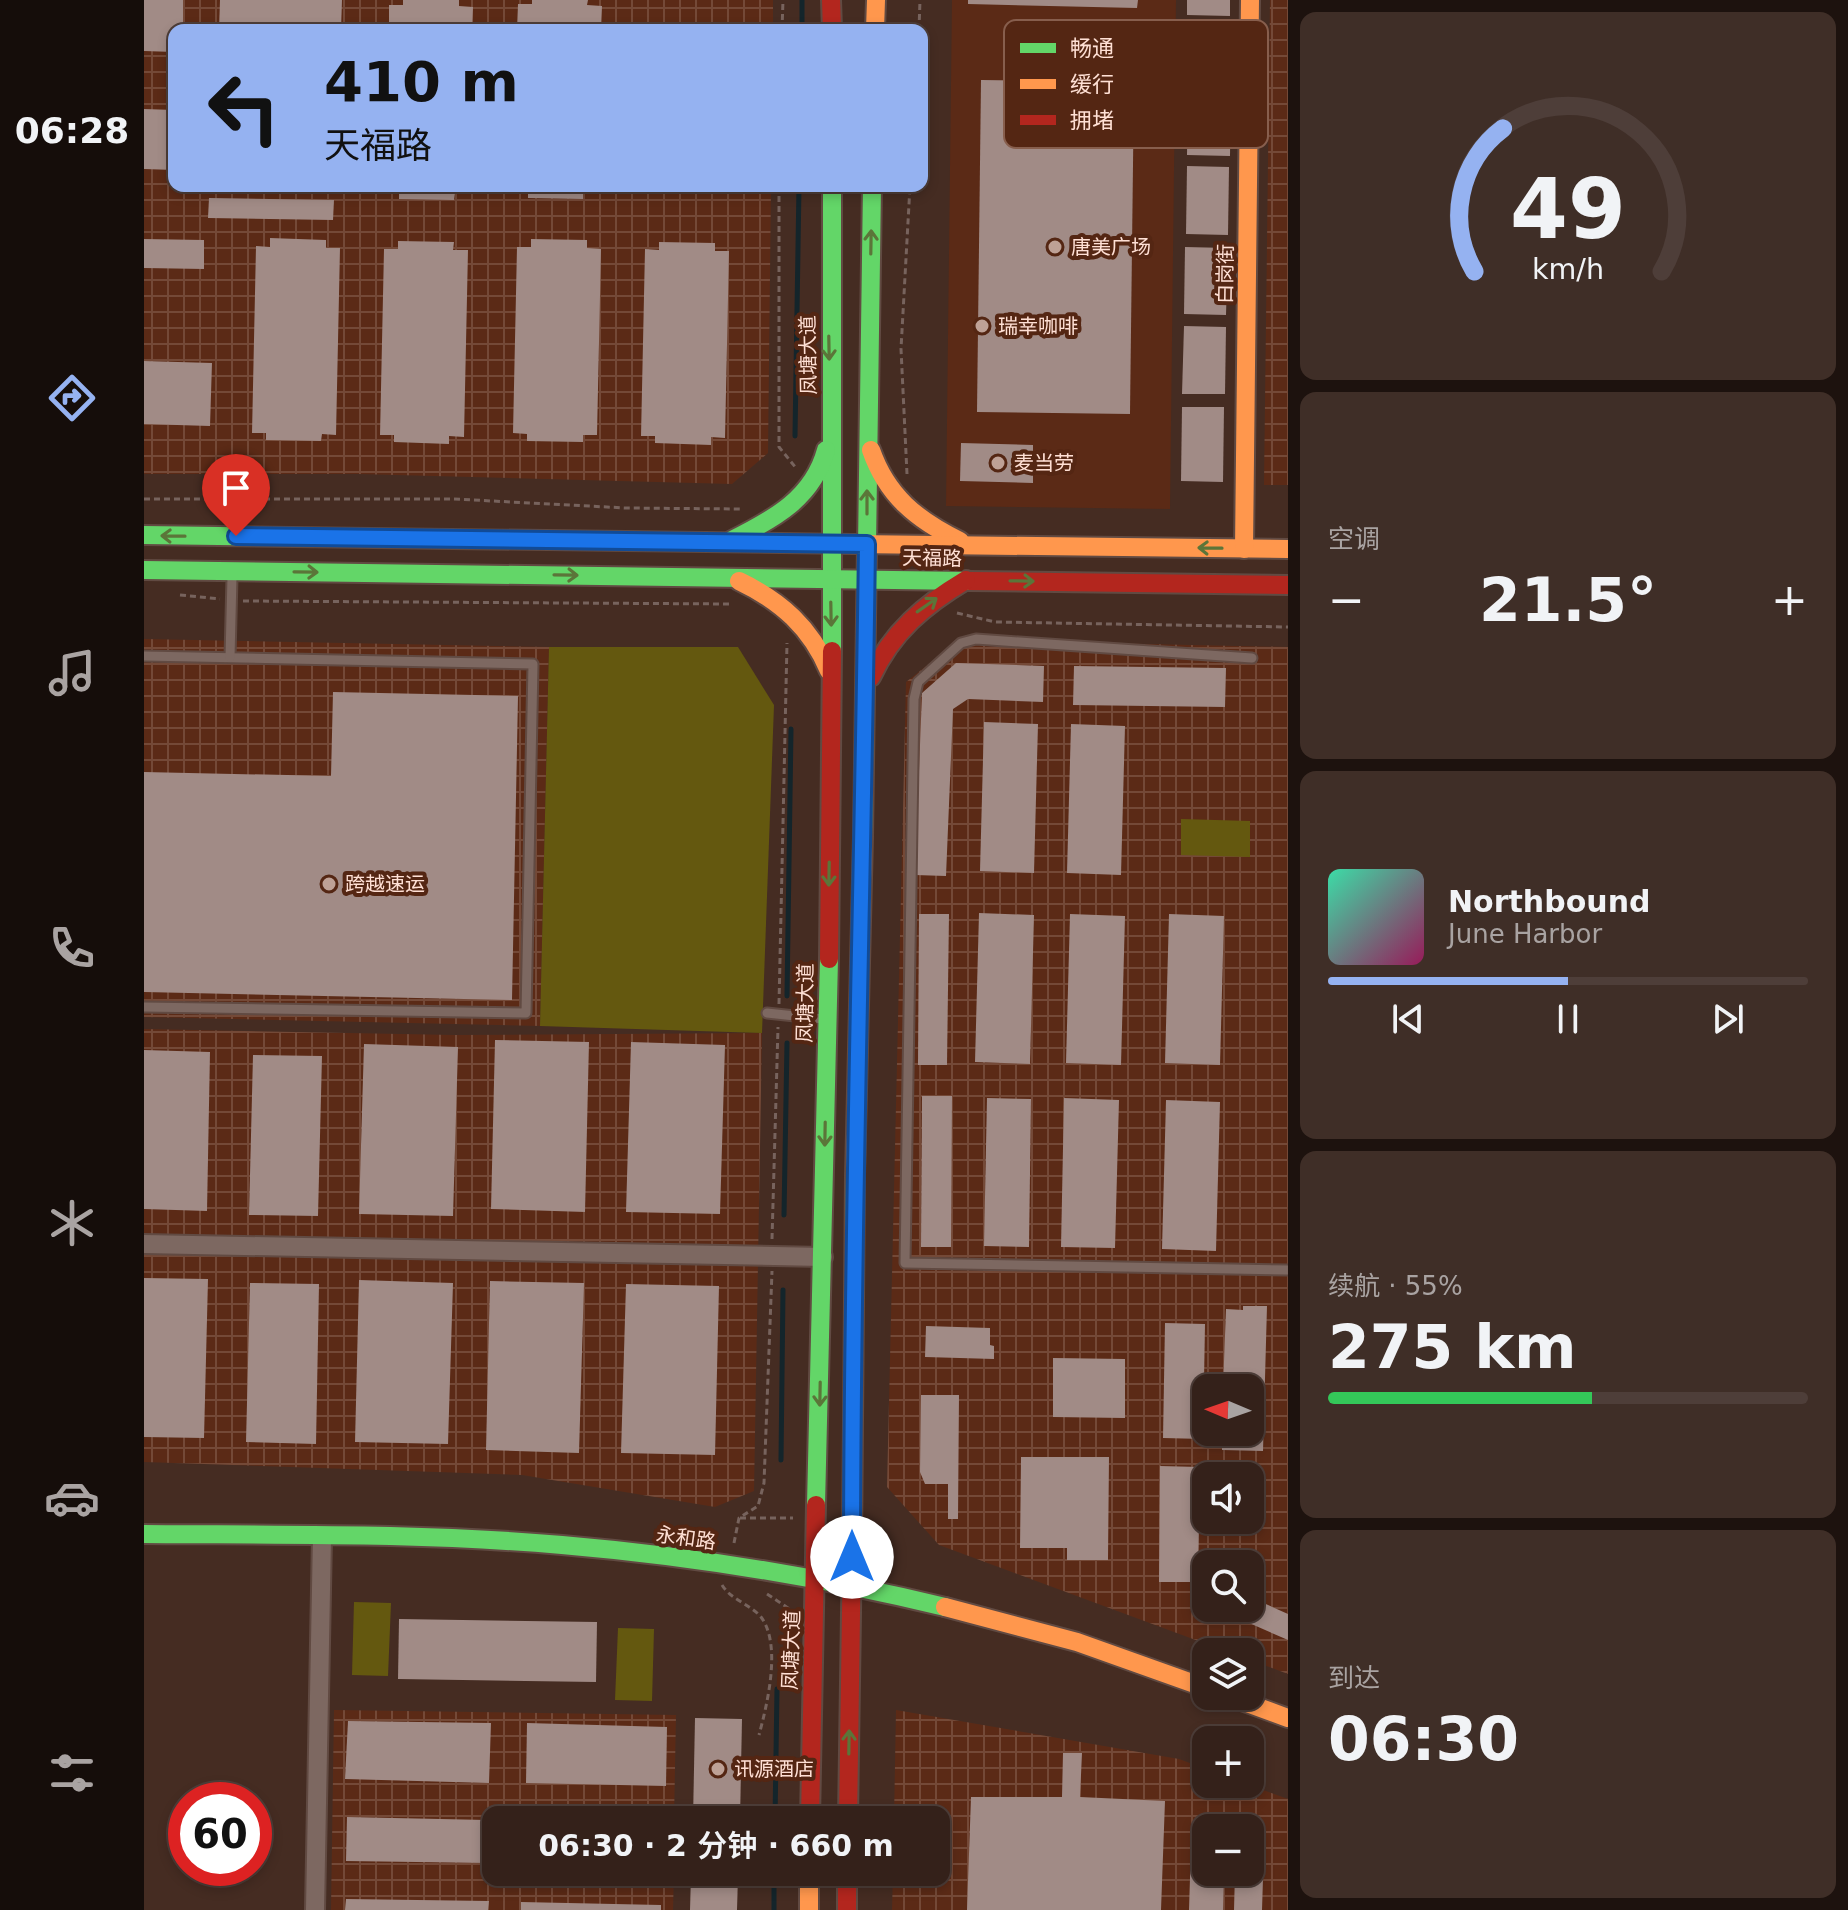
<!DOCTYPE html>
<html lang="zh">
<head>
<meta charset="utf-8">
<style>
	:root { --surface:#34211a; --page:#3f2e27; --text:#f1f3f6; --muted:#a9a3a2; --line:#4e3e39; --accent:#95b2f1 }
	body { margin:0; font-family:"DejaVu Sans","Noto Sans SC",sans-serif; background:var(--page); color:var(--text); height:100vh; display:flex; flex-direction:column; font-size:30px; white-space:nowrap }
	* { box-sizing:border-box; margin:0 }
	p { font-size:26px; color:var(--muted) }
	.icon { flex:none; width:44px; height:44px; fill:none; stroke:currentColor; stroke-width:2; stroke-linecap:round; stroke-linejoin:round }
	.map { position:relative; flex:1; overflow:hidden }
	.side { display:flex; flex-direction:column; gap:12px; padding:12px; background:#1d120e; width:560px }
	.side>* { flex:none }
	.guide { position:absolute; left:24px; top:24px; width:760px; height:168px; border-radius:16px; box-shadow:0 4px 12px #0003,0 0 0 2px var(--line); background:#95b2f1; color:#111; overflow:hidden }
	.needle { width:52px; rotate:272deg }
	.buttons { position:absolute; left:1048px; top:1374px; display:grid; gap:16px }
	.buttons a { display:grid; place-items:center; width:72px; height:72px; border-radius:16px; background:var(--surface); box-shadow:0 4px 12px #0003,0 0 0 2px var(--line); font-size:40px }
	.speed { position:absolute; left:24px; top:1782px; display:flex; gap:16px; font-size:40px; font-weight:700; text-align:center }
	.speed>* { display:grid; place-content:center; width:104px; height:104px; border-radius:50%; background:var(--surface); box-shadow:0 4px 12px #0003,0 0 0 2px var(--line); line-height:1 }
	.speed .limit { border:12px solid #d22; background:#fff; color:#111 }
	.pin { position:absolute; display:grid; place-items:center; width:68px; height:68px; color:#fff; margin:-82px -34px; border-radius:50% 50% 50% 0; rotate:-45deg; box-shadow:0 0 8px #0007 }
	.pin .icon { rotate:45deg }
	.me { position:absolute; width:88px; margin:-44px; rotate:0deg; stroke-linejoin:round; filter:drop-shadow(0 0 6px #0008) }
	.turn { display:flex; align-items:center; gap:28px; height:168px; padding:0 24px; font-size:36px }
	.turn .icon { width:104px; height:104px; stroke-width:2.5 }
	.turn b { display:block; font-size:56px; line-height:68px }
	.big { font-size:60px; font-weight:600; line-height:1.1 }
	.side .widget { flex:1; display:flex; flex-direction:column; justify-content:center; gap:12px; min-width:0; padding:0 28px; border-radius:16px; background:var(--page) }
	.side .dial { align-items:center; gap:0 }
	.dial svg { height:208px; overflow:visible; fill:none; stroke:var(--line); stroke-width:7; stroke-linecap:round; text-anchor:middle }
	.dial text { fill:var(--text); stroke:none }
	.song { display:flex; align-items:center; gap:24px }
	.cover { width:96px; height:96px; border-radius:12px; background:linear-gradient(135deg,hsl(160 70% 55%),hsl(330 70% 35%)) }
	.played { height:8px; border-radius:4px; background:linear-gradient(90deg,var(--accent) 50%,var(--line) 50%) }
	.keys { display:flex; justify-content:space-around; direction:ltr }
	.heat { display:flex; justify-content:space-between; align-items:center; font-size:44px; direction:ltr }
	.charge { height:12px; border-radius:6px; background:linear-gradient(90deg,#34c759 55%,var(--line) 0) }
	.trip { position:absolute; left:338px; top:1806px; width:468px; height:80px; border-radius:16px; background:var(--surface); box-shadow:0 4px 12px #0003,0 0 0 2px var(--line); font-weight:600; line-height:80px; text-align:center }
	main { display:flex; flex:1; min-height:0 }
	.menu { display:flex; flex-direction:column; width:144px; justify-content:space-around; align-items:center; background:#150d0a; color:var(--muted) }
	.menu .icon { width:56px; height:56px }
	.menu .current { color:var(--accent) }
	.menu b { font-size:36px; color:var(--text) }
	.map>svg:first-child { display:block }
</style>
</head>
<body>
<main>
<nav class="menu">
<b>06:28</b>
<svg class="icon current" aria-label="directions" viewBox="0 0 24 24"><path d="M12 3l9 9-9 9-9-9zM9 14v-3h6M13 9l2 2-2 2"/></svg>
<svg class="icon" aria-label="music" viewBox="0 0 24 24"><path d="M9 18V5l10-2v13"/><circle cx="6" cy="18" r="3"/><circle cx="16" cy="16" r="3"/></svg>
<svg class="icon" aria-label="phone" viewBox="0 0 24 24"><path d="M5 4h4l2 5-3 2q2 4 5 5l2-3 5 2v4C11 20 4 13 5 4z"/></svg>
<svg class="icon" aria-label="climate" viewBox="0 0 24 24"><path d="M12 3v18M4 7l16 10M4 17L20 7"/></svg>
<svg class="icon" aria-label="car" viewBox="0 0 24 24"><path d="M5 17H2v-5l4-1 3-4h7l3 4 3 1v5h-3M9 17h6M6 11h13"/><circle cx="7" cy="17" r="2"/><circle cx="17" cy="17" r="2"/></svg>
<svg class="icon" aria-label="filters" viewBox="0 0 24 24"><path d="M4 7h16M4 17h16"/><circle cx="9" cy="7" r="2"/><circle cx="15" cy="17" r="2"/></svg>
</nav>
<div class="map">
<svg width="1144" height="1910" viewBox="0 0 1144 1910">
	<defs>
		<pattern id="industrial-grid" width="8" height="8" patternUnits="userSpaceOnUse" patternTransform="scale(2)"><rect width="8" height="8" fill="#5b2a16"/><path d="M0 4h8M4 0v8" fill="none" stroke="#744937"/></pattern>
	</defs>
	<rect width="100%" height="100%" fill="#452c22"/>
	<path fill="#5b2a16" d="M808,0H1032L1026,509L802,506Z"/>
	<g fill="url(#industrial-grid)" fill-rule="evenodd">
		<path d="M0,0H629V30H30V186H627L624,453L588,484L214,474H0Z"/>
		<path d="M1126,0H1144V485H1120Z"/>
		<path d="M0,639L405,647L396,1026L0,1017Z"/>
		<path d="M815,640L1144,647V1674L1106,1660V1652H1084L795,1545L743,1487L762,682ZM1062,1388H1106V1432H1062ZM1062,1476H1106V1520H1062ZM1062,1564H1106V1608H1062Z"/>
		<path d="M0,1029L310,1035L618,1033L610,1491L571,1507L378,1475L0,1462Z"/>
		<path d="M190,1710L532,1715L530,1820H352V1872H530L529,1910H187Z"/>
		<path d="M752,1710L1035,1759L1062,1769V1784H1103L1144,1799V1910H748L749,1872H792V1820H750ZM1062,1828H1106V1872H1062Z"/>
	</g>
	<g fill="#64580f">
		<path d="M405,647H594L630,705L618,1033L396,1026Z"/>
		<path d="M1037,819L1106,821V857L1037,855Z"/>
		<path d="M210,1602L247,1603L244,1676L208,1675Z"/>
		<path d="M474,1628L510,1629L508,1701L471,1700Z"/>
	</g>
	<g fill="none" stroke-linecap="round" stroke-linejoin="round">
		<g stroke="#14252b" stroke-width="5">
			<path d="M658,30V0"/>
			<path d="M651,436L655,186"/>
			<path d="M643,996L647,729"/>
			<path d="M640,1215L643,1043"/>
			<path d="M637,1460L639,1290"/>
			<path d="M631,1820L633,1689"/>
			<path d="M630,1910V1872"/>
		</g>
	</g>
	<g fill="#a18b86">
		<path d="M0,0H39V30H30V52L0,51Z"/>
		<path d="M76,0H198L197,30H75Z"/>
		<path d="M259,0H315V6L329,7L328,30H245V5H259Z"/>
		<path d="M388,0H444L443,5L458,6L457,30H373L374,4H388Z"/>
		<path d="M824,0H994L993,8L824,4Z"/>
		<path d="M1043,0H1086V16L1043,15Z"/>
		<path d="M837,80L990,82L986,414L833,412Z"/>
		<path d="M1044,82L1087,83L1086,156L1043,155Z"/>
		<path d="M0,109L30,110V170L0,169Z"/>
		<path d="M1043,166L1085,167L1084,235L1042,234Z"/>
		<path d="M241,186H325V193H311L310,200L255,199V192L241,191Z"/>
		<path d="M370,186H454V192H439V199L384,198V191L370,190Z"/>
		<path d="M65,198L190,200L189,220L64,218Z"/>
		<path d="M126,238L182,240V248H196L192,435L178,434L177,441L122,440V433H108L112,246L126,247Z"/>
		<path d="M0,239L60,240V269L0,268Z"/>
		<path d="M387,239L443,240V248L457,249L453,435H439V442L383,441V434L369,433L373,247H387Z"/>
		<path d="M254,241L310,242L309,250H324L320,437L305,436V444L250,442V435H236L240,249H254Z"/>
		<path d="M515,242L571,243V251H585L581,438L567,437V445L511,443V436H497L501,249L515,250Z"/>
		<path d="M1041,247L1084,248L1082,315L1040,314Z"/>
		<path d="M1040,326L1082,327L1081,394H1038Z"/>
		<path d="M0,361L68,363L66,426L0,424Z"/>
		<path d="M1038,407H1080L1079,482L1037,481Z"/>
		<path d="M817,443L889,445V483L816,481Z"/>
		<path d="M812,663L900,666L899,702L824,699L809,709L802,876L771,875L778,693Z"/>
		<path d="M930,666L1082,668L1081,707L929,705Z"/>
		<path d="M189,692L374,696L368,1000L0,992V772L187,776Z"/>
		<path d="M840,722L894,724L890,873L836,871Z"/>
		<path d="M927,724L981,726L977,875L923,873Z"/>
		<path d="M835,913L890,915L886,1064L831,1062Z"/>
		<path d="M775,914H805L803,1065H774Z"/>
		<path d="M926,914L981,916L977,1065L922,1063Z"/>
		<path d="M1025,914L1080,916L1076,1065L1021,1063Z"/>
		<path d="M351,1040L445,1042L441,1212L347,1209Z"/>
		<path d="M487,1042L581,1045L576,1214L482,1212Z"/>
		<path d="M220,1044L314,1047L309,1216L215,1214Z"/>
		<path d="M0,1050L66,1052L63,1211L0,1209Z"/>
		<path d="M109,1055L178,1056L174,1216L105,1215Z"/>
		<path d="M778,1096H808L807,1247H777Z"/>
		<path d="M843,1098L887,1099L885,1247L840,1246Z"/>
		<path d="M920,1098L975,1100L971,1248L917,1247Z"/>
		<path d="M1022,1100L1076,1102L1072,1251L1018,1249Z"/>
		<path d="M0,1278L64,1279L60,1438L0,1437Z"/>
		<path d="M215,1280L309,1283L304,1444L211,1442Z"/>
		<path d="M346,1281L440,1283L435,1453L342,1450Z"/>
		<path d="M106,1283L175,1284L172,1444L102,1442Z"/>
		<path d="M482,1284L575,1286L571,1455L477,1453Z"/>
		<path d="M1099,1306H1123L1119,1451L1078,1450V1432H1106V1388H1079L1082,1309L1099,1310Z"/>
		<path d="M1021,1323L1061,1324L1059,1439L1019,1438Z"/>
		<path d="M782,1326L846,1328V1345L850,1346V1359L781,1357Z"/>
		<path d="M909,1358L981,1359V1418L909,1417Z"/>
		<path d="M777,1395H815L814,1519H804V1484H781L776,1472Z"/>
		<path d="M877,1457H965L964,1560H923V1548H876Z"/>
		<path d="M1016,1466L1056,1467L1054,1582H1015Z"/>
		<path d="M1106,1597L1144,1614V1640L1096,1619L1101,1608H1106Z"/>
		<path d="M255,1619L453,1622L452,1682L254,1679Z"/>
		<path d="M551,1718L598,1719L596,1820H549Z"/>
		<path d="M204,1721L347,1723L345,1783L201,1779Z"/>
		<path d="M383,1723L523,1727L522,1786L382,1783Z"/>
		<path d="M919,1753H938L936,1797L1021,1801L1017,1910H823L827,1797H918Z"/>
		<path d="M203,1817L343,1820L342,1863L202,1861Z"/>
		<path d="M1047,1846L1062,1847V1872H1080L1079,1910H1045Z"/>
		<path d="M1106,1847H1120L1118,1910H1090L1091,1872H1106Z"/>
		<path d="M547,1875L594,1876L593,1910H546Z"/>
		<path d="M202,1899L345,1901L344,1910H201Z"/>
		<path d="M377,1902L517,1905V1910H377Z"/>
	</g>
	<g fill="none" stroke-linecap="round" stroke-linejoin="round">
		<g stroke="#614a42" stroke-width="13">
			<g id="lane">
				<path d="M0,656L389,664L382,1013L0,1007"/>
				<path d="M86,657L88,577"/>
				<path d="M1108,658L832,639L817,643L774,682L770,699L761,1263L1144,1270"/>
				<path d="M623,1013L679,1019"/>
			</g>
		</g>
		<g stroke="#614a42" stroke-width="22">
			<g id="street">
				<path d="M0,1244L679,1257"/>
				<path d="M171,1910L178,1536"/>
			</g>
		</g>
		<g stroke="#614a42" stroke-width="22">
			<g id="fast">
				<path d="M688,186V651"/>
				<path d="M0,535L710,544"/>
				<path d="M588,540C630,519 669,498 682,450"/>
				<path d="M0,570L825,581"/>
				<path d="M719,836L728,186"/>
				<path d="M672,1505L685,959"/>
				<path d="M0,1534C139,1535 280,1533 418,1545C547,1556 676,1577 801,1607"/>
				<path d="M708,1544L711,1176"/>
			</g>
		</g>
		<g stroke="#614a42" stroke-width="22">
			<g id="slow">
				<path d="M731,30L732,0"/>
				<path d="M727,450C743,496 773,520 816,541"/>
				<path d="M710,544L1144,549"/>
				<path d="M1100,549L1106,0"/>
				<path d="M595,581C637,601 667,628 685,671"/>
				<path d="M711,1176L719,836"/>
				<path d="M801,1607L933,1642L1062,1688"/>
				<path d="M1084,1696L1144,1718"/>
				<path d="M665,1872V1910"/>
			</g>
		</g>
		<g stroke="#614a42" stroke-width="22">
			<g id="jam">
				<path d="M687,0L688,30"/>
				<path d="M825,581L1144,585"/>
				<path d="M727,677C748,632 780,605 822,580"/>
				<path d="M685,959L688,651"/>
				<path d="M666,1820L672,1505"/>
				<path d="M704,1820L708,1544"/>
				<path d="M703,1872V1910"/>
			</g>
		</g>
		<g stroke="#77635d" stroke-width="3" stroke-dasharray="6 4" stroke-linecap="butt">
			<path d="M638,30L639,0"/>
			<path d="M775,30L776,0"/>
			<path d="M635,186V447L652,468"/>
			<path d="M763,474L757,349L766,186"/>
			<path d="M0,499H310L482,508L597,509"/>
			<path d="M36,595L76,599"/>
			<path d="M99,601L588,604"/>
			<path d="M813,613L851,622L1144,627"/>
			<path d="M635,1004L643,643"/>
			<path d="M628,1239L634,1027"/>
			<path d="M596,1518H649"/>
			<path d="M590,1543L595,1518L614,1506L620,1483L628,1271"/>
			<path d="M578,1585C587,1600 606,1604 617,1617C638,1645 623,1705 615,1735"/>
			<path d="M623,1594L647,1610"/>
		</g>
		<use href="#lane" stroke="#7d6861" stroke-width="9"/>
		<use href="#street" stroke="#7d6861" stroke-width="18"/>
		<use href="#fast" stroke="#63d668" stroke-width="18"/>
		<use href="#slow" stroke="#ff974d" stroke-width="18"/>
		<use href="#jam" stroke="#b3261e" stroke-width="18"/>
	</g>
	<defs><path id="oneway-shaft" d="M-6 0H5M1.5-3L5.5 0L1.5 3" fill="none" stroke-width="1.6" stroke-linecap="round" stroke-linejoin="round" transform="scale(2)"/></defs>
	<g stroke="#5b7539">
		<use href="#oneway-shaft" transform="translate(727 242) rotate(-89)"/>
		<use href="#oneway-shaft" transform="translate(685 348) rotate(89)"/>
		<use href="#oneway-shaft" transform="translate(723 502) rotate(-90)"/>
		<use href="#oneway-shaft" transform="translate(29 536) rotate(-179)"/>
		<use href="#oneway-shaft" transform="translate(1066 548) rotate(-179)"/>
		<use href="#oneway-shaft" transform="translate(162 572) rotate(1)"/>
		<use href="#oneway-shaft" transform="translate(422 575) rotate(1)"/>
		<use href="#oneway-shaft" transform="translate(878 581) rotate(1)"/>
		<use href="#oneway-shaft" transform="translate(783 605) rotate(-35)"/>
		<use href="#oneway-shaft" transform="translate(687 614) rotate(89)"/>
		<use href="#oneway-shaft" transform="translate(685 874) rotate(91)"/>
		<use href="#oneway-shaft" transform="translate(681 1134) rotate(91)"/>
		<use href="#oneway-shaft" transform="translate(676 1394) rotate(91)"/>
		<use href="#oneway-shaft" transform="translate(705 1742) rotate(-89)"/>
	</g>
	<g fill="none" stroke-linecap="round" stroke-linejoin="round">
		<g stroke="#114b97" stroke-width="20">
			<path id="route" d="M92,536L723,544C719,882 708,1219 708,1557"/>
		</g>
		<use href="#route" stroke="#1a73e8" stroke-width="14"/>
	</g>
	<g fill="#bea196" stroke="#542613" stroke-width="3">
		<circle cx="911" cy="247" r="8"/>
		<circle cx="838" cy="326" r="8"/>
		<circle cx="854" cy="463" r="8"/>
		<circle cx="185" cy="884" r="8"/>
		<circle cx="574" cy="1769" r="8"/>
	</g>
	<g text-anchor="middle" stroke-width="8" stroke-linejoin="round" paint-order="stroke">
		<g font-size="20" fill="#ffe0d5" stroke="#542613" text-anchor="start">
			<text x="927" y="254">唐美广场</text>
			<text x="854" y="333">瑞幸咖啡</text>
			<text x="870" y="470">麦当劳</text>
			<text x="201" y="891">跨越速运</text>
			<text x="590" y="1776">讯源酒店</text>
		</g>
		<g font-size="20" fill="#ffe0d5" stroke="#542613">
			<text transform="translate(1081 274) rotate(-89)" y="7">白岗街</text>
			<text transform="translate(664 355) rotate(-91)" y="7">凤塘大道</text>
			<text transform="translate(788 558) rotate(1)" y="7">天福路</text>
			<text transform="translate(661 1003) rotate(-89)" y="7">凤塘大道</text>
			<text transform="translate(542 1538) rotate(8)" y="7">永和路</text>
			<text transform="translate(647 1650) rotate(-88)" y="7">凤塘大道</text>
		</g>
	</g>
	<rect x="860" y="20" width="264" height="128" rx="12" fill="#542613" stroke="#875e4d" stroke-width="2"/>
	<rect x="876" y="43" width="36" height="10" fill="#63d668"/>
	<rect x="876" y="79" width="36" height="10" fill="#ff974d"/>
	<rect x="876" y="115" width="36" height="10" fill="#b3261e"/>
	<g font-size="22" fill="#ffe0d5">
		<text x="926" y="56">畅通</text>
		<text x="926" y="92">缓行</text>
		<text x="926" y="128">拥堵</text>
	</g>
</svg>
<div class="buttons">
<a><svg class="needle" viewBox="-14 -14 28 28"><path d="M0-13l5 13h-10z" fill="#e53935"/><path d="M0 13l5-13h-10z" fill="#a9a3a2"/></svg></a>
<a><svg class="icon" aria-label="sound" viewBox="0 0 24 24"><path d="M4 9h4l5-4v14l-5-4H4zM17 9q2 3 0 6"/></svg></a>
<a><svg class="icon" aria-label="search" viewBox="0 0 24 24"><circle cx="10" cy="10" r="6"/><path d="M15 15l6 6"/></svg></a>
<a><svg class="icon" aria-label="layers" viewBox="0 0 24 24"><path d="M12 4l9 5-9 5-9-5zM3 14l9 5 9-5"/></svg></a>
<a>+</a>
<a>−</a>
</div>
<div class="speed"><div class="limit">60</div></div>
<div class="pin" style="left:92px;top:536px;background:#d93025"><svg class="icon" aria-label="arrive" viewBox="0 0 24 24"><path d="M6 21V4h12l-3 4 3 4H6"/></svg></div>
<svg class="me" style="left:708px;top:1557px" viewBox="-20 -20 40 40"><circle r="19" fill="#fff"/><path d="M0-13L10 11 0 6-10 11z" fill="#1a73e8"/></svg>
<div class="trip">06:30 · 2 分钟 · 660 m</div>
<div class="guide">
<div class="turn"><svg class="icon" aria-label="left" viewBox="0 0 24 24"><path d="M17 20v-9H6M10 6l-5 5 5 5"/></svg><div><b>410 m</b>天福路</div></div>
</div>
</div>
<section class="side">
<div class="widget dial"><svg viewBox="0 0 100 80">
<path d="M14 69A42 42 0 1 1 86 69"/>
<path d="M14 69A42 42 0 0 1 25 14" stroke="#95b2f1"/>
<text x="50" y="56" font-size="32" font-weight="700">49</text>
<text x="50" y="72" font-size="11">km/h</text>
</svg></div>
<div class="widget"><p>空调</p>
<div class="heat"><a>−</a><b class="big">21.5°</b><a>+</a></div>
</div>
<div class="widget">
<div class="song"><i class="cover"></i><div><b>Northbound</b><p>June Harbor</p></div></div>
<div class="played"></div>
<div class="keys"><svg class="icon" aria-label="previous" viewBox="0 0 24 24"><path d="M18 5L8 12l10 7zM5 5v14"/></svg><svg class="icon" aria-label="pause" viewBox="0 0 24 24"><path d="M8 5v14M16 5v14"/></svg><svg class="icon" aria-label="next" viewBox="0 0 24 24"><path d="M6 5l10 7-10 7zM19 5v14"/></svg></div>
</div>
<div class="widget"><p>续航 · 55%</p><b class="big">275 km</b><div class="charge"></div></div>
<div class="widget"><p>到达</p><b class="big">06:30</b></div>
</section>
</main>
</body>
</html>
